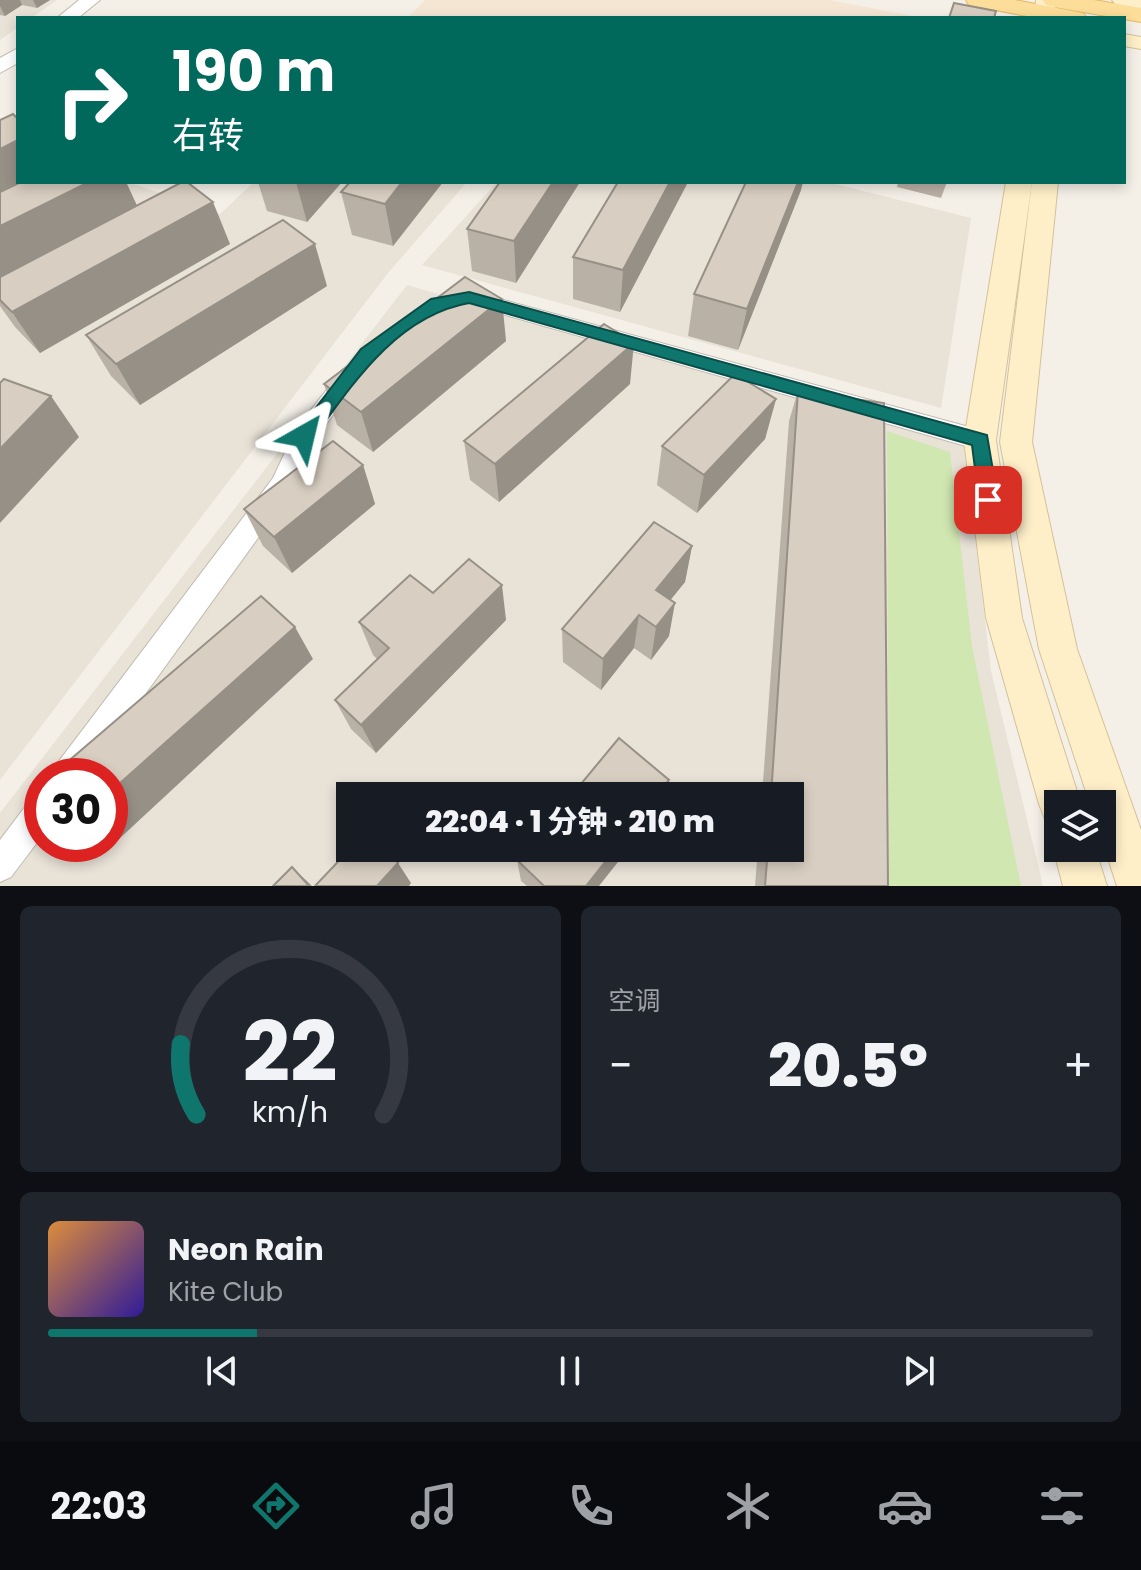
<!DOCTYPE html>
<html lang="zh">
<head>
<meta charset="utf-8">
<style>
	:root { --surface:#171b24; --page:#20242c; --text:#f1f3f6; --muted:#9ea1a6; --line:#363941; --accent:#0f766e }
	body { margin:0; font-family:Poppins,"Noto Sans SC",sans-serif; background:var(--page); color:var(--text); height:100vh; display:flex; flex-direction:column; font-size:30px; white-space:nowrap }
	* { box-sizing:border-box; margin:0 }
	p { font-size:26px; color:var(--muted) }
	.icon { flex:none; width:44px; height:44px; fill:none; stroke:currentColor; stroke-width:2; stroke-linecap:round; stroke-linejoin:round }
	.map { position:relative; height:886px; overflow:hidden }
	.panel { display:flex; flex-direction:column; gap:20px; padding:20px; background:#0d0f14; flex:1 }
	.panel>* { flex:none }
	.top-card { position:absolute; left:16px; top:16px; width:1110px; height:168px; border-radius:0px; box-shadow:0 4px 12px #0003; background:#00695c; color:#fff; overflow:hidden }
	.tools { position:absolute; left:1044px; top:790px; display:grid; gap:16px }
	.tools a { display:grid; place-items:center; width:72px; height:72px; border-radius:0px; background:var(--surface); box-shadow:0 4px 12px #0003; font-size:40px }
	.speed { position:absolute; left:24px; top:758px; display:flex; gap:16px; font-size:40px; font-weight:700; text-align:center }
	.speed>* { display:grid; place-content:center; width:104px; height:104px; border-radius:50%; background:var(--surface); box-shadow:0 4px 12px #0003; line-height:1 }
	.speed .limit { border:12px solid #d22; background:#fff; color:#111 }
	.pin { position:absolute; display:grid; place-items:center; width:68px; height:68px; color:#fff; margin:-34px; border-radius:16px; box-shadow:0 4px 12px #0006 }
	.me { position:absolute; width:88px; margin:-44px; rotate:37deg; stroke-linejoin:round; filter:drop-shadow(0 0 6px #0008) }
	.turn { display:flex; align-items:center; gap:28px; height:168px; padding:0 24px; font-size:36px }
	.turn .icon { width:104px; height:104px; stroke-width:2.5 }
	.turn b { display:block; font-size:56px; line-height:68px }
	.big { font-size:60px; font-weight:800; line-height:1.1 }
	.panel .card { flex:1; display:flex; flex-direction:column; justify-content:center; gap:12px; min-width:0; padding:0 28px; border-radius:12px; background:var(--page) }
	.panel .dial { align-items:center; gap:0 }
	.dial svg { height:208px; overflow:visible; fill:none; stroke:var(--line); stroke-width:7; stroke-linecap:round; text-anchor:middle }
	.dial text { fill:var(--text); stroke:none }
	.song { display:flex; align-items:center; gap:24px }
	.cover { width:96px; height:96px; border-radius:12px; background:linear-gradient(135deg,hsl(30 70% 55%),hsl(250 70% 35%)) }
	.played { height:8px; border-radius:4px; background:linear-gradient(90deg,var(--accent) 20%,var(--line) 20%) }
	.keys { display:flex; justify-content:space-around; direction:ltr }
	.heat { display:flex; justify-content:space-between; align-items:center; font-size:44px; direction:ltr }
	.panel .tiles { flex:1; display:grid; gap:20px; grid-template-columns:1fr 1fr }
	.card:last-child { grid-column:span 2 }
	.trip { position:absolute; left:336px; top:782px; width:468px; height:80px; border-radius:0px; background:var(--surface); box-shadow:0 4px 12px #0003; font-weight:800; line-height:80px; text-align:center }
	.menu { display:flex; height:128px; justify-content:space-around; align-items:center; background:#090b0e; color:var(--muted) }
	.menu .icon { width:56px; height:56px }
	.menu .active { color:var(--accent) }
	.menu b { font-size:36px; color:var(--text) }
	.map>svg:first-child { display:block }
</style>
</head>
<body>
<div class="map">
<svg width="1141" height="886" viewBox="0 0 1141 886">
	<rect width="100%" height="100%" fill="#f4f0e8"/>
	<g fill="#e8e2d7" fill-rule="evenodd">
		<path d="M0,0H57L31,18H18V27L0,40Z"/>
		<path d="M0,137L18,182H128L220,214L254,182H467L388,273L0,780Z"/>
		<path d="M497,182H827L971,218L941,408L422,265Z"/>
		<path d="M407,285L964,446L991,671L1043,886H0V813ZM42,776H110V844H42ZM350,796H790V848H350Z"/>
	</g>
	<path fill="#f5e6d4" d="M425,0H830L923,18H407Z"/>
	<path fill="#d1e7b2" d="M887,431L950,452L972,646L1021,886H889Z"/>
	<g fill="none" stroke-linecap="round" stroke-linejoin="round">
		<g stroke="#c2baae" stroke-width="2">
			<g id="minor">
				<path d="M474,292L980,430L988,433L992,440L988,447L980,450L467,304L463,299L467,294Z"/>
				<path d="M350,367L358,370L361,376L314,441L292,491L86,776H52L56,765L273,478L296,429L342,370Z"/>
				<path d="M42,794V836L11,877L0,882V840L31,799Z"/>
			</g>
		</g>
		<g stroke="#c2baae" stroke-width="2">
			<g id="tertiary">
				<path d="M79,0H100L78,18H57Z"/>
				<path d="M18,48V63L0,73V58Z"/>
			</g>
		</g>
		<g stroke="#d3c299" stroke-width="2">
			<g id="secondary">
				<path d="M1036,0H1056L1054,18H1034Z"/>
				<path d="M1112,0H1141V9L1115,4Z"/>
				<path d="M1124,34L1141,37V49L1124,46Z"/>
				<path d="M1006,182H1032L996,440L1022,618L1081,804H1058V824L1045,819L1039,804L986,618L964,440Z"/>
				<path d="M1032,182H1058L1032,442L1077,649L1141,830V886H1117L1102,840V804H1090L1039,649L1000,442Z"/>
				<path d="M1058,835V848H1095L1107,886H1063L1053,848Z"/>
			</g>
		</g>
		<g stroke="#e2ba68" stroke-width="2">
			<g id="primary">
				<path d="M966,0H1015L1083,13L1087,18H1037L969,5Z"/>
				<path d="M1043,0H1094L1141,8V22L1054,7L1046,5Z"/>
			</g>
		</g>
		<use href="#minor" fill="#fff" fill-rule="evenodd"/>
		<use href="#tertiary" fill="#fff" fill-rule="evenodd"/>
		<use href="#secondary" fill="#feefc9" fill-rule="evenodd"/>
		<use href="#primary" fill="#fcdd99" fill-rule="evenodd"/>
	</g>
	<g fill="#bab1a6">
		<path d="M0,0H50L37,8L22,5L5,16L0,15Z"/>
		<path d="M0,120L18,182H126L137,206L230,244L40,353L15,327L0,306Z"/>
		<path d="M258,182H342L307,222L267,211Z"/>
		<path d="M350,182H443L393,246L352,235L341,192Z"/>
		<path d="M580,182L516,283L472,271L467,229Z"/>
		<path d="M618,182H688L620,312L573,299V257Z"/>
		<path d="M898,182H947L941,198L897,187Z"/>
		<path d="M801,190L738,350L688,336L694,294Z"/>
		<path d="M327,286L140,405L111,376L86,335Z"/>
		<path d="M506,341L373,452L337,425L324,384Z"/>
		<path d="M630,384L499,502L470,480L464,441Z"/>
		<path d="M798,391L888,886H755L758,848H790V796H762L789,421Z"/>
		<path d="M776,399L765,439L697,513L657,485L662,446Z"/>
		<path d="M363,465L375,504L292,573L263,546L244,509Z"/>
		<path d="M692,546L685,582L671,599L669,636L651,660L634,648L601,690L563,662L562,629Z"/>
		<path d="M433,593L506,620L376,753L351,729L335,700L377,659L373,655L359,622Z"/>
		<path d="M517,860L599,886H527L521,881Z"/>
	</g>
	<g fill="#979087">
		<path d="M0,0H20L22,5L5,16L0,6Z"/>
		<path d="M33,0H50L37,8Z"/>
		<path d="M18,140V182H44L0,203V149Z"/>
		<path d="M89,182H126L139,210L0,283V226Z"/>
		<path d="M296,182H342L307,222Z"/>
		<path d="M402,182H443L393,246L385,204Z"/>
		<path d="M553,182H580L516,283L514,241Z"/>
		<path d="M670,182H688L620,312L623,270Z"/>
		<path d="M798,182H803L801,190L738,350L747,309Z"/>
		<path d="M213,202L230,244L40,353L12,312Z"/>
		<path d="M315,244L327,286L140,405L116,364Z"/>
		<path d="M502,299L506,341L373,452L361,412Z"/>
		<path d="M634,343L630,384L499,502L495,464Z"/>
		<path d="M51,396L79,437L0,523V449Z"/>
		<path d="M776,399L765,439L697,513L704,475Z"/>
		<path d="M363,465L375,504L292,573L274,537Z"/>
		<path d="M692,546L685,582L651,624L656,590Z"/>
		<path d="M502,585L506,620L376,753L361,725Z"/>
		<path d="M675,603L669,636L651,660L656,627Z"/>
		<path d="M639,615L634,648L601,690L603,659Z"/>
		<path d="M295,627L313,659L105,852L92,844H110V792Z"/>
		<path d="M669,780L665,796H656Z"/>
		<path d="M616,848H629L599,886H586Z"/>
		<path d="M398,863L411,883L409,886H377Z"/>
		<path d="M292,867L312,886H309Z"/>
	</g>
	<g fill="#d8cec1" stroke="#979087" stroke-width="2">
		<path d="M954,3L996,11L994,18H949Z"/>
		<path d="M13,114L18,119V140L0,149V120Z"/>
		<path d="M21,182H89L0,226V192Z"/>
		<path d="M182,182H187L213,202L12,312L0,300V277Z"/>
		<path d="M350,182H402L385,204L341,192Z"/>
		<path d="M500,182H553L514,241L467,229Z"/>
		<path d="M618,182H670L623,270L573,257Z"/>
		<path d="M746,182H798L747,309L694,294Z"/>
		<path d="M283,220L315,244L116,364L86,335Z"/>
		<path d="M465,277L502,299L361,412L324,384Z"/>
		<path d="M604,324L634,343L495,464L464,441Z"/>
		<path d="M735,374L776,399L704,475L662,446Z"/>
		<path d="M4,379L51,396L0,449V383Z"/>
		<path d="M798,391L884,403L888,886H765L768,848H790V796H771Z"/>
		<path d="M333,441L363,465L274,537L244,509Z"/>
		<path d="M654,522L692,546L656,590L675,603L656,627L639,615L603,659L562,629Z"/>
		<path d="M469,559L502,585L361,725L335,700L389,648L359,622L410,575L433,593Z"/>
		<path d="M261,596L295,627L110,792V776H51Z"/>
		<path d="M619,738L669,780L656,796H571Z"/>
		<path d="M42,784V798L35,790Z"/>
		<path d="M351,848H384L398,863L377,886H315Z"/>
		<path d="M527,848H616L586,886H544L517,860Z"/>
		<path d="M292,867L309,886H273Z"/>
	</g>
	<path fill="#0f766e" stroke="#0a4d48" stroke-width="2" d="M469,292L987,435L998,500L995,505H981L979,500L972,445L469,303C396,316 352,385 311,441H298L295,436L298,431L361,349L431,299Z"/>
</svg>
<div class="tools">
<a><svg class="icon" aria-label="layers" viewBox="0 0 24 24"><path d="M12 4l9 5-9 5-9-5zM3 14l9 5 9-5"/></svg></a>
</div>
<div class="speed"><div class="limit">30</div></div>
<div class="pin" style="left:988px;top:500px;background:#d93025"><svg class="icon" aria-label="arrive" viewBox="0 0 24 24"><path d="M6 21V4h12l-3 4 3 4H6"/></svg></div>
<svg class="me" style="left:304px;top:436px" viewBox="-20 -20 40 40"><path d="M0-17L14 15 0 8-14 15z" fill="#0f766e" stroke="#fff" stroke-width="4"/></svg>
<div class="trip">22:04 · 1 分钟 · 210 m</div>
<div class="top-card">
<div class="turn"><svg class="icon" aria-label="right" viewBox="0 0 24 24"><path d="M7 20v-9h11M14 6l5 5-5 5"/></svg><div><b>190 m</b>右转</div></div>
</div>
</div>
<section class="panel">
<div class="tiles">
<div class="card dial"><svg viewBox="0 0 100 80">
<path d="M14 69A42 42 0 1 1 86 69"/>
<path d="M14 69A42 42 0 0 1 8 42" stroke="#0f766e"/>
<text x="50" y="56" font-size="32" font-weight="700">22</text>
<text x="50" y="72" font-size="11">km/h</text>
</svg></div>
<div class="card"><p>空调</p>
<div class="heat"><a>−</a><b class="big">20.5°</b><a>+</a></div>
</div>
<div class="card">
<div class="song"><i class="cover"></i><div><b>Neon Rain</b><p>Kite Club</p></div></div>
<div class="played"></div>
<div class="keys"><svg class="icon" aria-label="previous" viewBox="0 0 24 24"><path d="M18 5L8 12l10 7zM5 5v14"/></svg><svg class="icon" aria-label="pause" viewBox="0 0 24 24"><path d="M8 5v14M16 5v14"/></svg><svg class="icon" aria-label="next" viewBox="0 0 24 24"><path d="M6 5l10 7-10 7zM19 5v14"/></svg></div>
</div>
</div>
</section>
<nav class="menu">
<b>22:03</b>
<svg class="icon active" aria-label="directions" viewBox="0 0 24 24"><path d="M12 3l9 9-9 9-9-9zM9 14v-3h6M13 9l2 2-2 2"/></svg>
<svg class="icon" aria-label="music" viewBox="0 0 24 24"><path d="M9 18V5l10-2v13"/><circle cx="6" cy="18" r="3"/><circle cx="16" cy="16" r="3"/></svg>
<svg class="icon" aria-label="phone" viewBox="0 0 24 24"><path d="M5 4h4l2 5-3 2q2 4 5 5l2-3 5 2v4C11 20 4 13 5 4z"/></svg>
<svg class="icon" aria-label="climate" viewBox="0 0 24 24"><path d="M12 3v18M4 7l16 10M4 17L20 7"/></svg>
<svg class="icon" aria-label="car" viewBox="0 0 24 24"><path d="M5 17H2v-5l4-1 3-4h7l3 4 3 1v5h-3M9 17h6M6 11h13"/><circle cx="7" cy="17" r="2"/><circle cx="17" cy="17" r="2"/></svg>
<svg class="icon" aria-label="filters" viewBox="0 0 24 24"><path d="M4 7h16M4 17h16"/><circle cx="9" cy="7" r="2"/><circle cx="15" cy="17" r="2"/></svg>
</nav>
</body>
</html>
